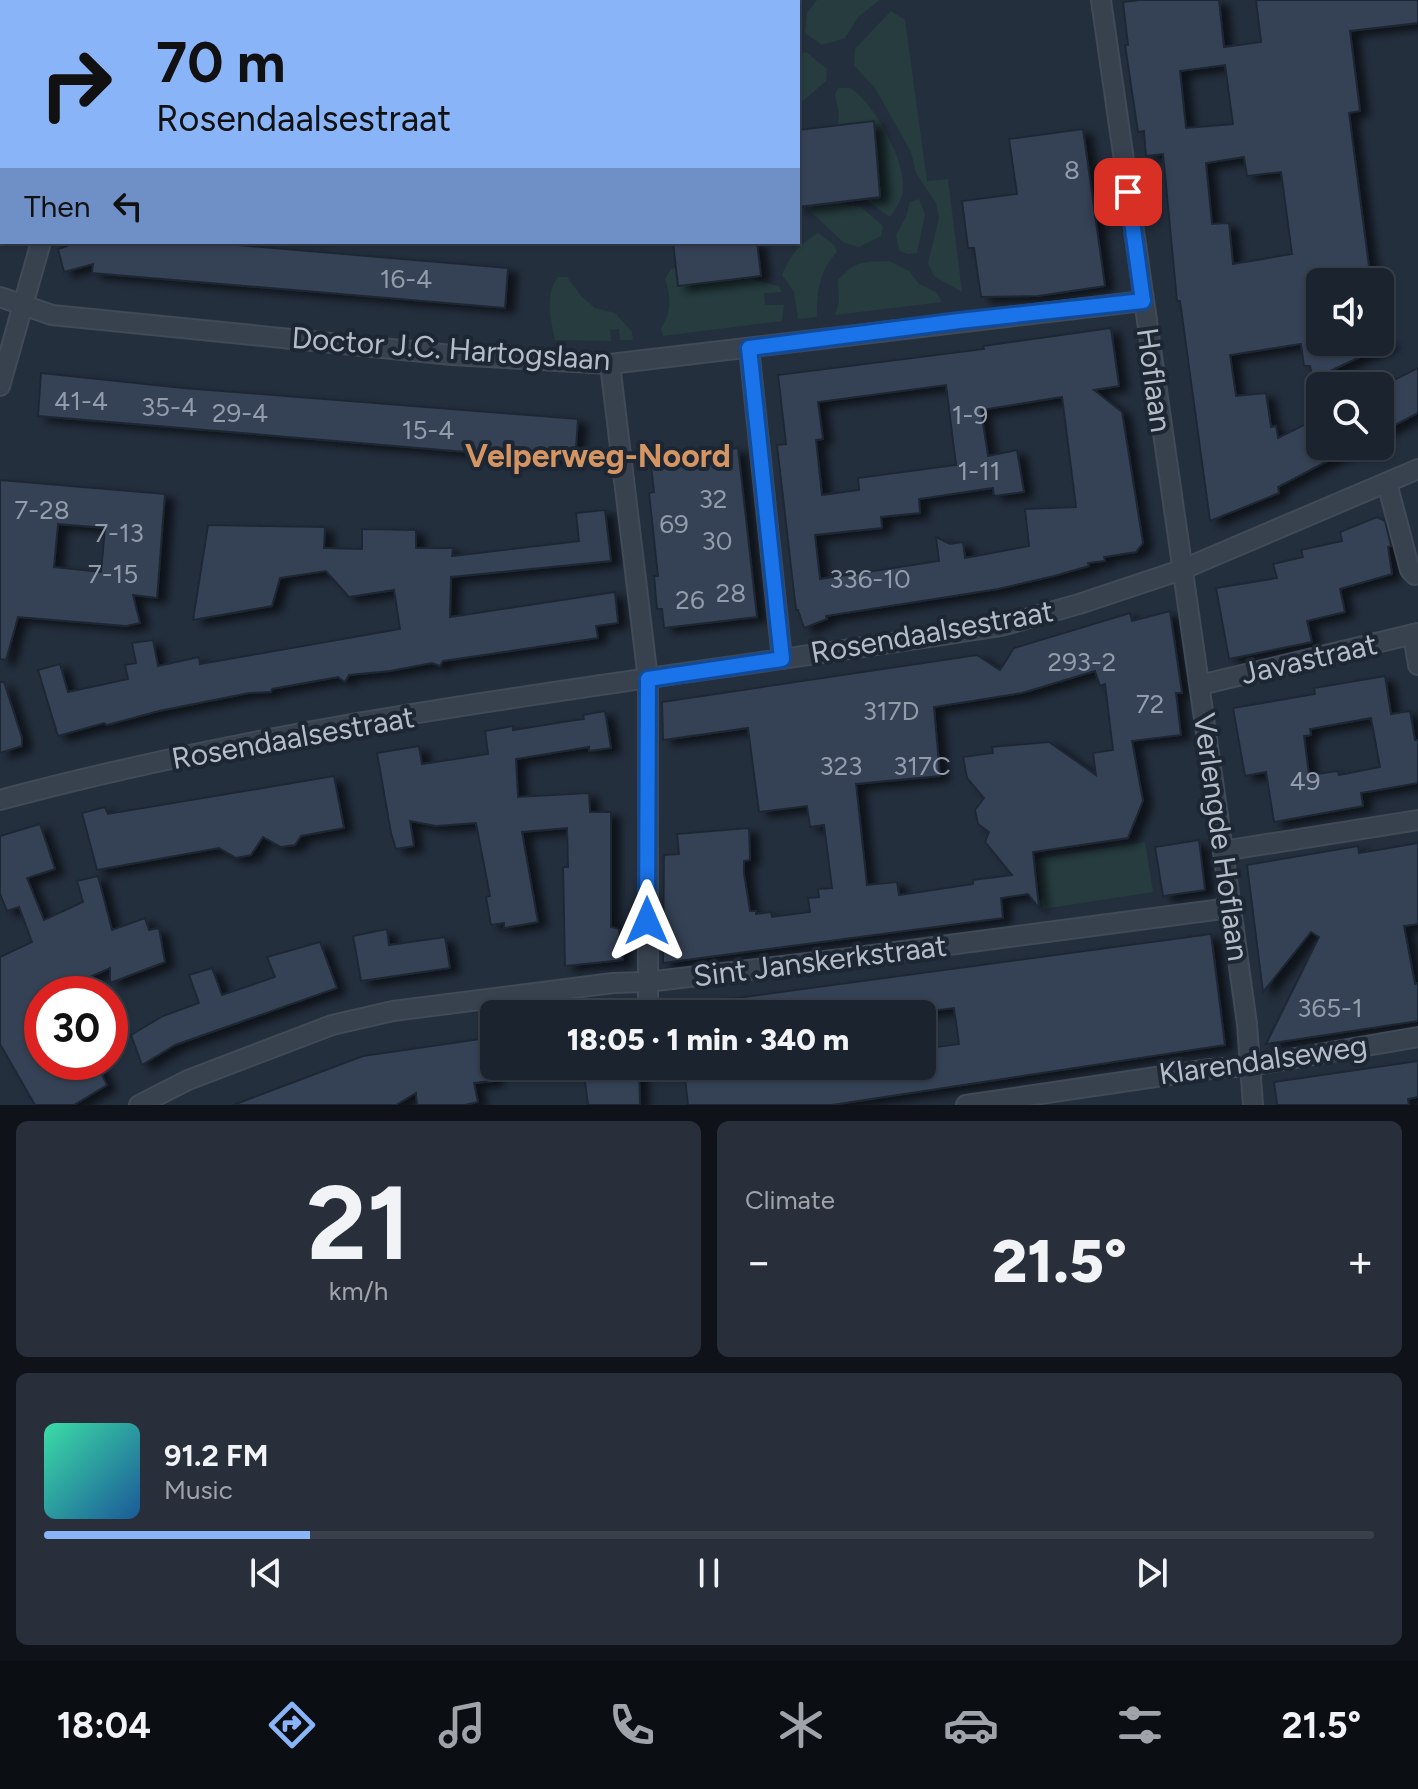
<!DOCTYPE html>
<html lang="en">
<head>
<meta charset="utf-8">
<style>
	:root { --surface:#1b232e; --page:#282f3a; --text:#f1f3f6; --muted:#a0a4aa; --line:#39404a; --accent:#8ab4f8 }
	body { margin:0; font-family:Figtree,sans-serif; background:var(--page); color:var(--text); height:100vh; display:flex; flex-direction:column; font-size:30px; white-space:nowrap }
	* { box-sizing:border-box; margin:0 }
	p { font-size:26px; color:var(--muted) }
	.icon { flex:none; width:44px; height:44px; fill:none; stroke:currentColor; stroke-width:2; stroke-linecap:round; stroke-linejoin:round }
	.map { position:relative; height:1105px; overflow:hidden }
	.details { display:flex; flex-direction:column; gap:16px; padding:16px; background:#0f1319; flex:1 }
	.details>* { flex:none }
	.banner { position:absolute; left:0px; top:0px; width:800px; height:244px; box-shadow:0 2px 6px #0004,0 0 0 2px var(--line); background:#8ab4f8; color:#111; overflow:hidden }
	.fabs { position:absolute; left:1306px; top:268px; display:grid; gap:16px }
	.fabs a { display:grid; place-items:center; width:88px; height:88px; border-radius:12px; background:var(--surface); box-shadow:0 2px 6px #0004,0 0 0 2px var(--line); font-size:40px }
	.speed { position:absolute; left:24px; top:976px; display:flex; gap:16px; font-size:40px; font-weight:700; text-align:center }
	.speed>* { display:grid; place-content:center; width:104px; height:104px; border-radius:50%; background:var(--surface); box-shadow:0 2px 6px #0004,0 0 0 2px var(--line); line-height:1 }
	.speed .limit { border:12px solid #d22; background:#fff; color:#111 }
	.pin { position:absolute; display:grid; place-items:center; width:68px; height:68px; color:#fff; margin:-34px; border-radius:16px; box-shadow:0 4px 12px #0006 }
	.me { position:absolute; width:88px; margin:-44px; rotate:0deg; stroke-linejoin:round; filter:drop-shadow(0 0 6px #0008) }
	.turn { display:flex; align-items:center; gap:28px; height:168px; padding:0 24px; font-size:36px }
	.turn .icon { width:104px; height:104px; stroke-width:2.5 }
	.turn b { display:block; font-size:56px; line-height:68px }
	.then { display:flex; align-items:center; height:76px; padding:0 24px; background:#0003; gap:16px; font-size:30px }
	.big { font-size:60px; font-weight:800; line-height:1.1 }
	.details .card { flex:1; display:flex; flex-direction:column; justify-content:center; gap:12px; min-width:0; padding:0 28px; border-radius:12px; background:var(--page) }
	.details .dial { align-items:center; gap:0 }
	.dial b { font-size:104px; line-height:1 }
	.song { display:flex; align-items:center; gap:24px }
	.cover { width:96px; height:96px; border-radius:12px; background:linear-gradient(135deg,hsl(160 70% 55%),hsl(210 70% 35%)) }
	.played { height:8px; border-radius:4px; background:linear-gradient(90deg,var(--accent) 20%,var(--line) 20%) }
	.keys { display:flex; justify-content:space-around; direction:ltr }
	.heat { display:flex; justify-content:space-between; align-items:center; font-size:44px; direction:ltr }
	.details .tiles { flex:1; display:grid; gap:16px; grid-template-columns:1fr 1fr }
	.card:last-child { grid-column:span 2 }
	.trip { position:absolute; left:480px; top:1000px; width:456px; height:80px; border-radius:12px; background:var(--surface); box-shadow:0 2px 6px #0004,0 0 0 2px var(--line); font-weight:800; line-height:80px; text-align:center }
	.tabs { display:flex; height:128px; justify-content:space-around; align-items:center; background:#0b0e12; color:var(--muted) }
	.tabs .icon { width:56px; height:56px }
	.tabs .active { color:var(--accent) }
	.tabs b { font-size:36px; color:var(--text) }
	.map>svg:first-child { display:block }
</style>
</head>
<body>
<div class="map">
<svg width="1418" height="1105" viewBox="0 0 1418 1105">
	<defs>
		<filter id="shadow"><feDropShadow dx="9" dy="5" stdDeviation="4" flood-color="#0009"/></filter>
	</defs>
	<rect width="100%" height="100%" fill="#242f3e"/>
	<g fill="#263c3f">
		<path d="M817,0H880L859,16L845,38L822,45L805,33L807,13Z"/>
		<path d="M891,11L905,20L927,181L948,179L962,292L934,276L928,263L939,218L936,203L916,173L911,152L875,88L854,65L855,49Z"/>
		<path d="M806,52L827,69L826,81L798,105V53Z"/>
		<path d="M838,88H850C873,101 906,161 903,188C903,199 896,208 890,217L865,199L880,196L874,121L838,125L839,115L835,94Z"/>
		<path d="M827,185L842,204L861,207L883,226L881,236L859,247L844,243L807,208L810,187Z"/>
		<path d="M919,199L925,214L917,253L907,254L899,250L896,235L906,217L910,202Z"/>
		<path d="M818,233L834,245L837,252C820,269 816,293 817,317L798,319L794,292L782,275C790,255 800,244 818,233Z"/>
		<path d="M889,261L909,271L919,284L936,292L942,302L835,315L839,302L838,280C856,260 863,262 889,261Z"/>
		<path d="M682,266L751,268L754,280L779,286L782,292L764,293L765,305H784L782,321L663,336L661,328C672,311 671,298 665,279L671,269Z"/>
		<path d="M558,277H567L582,297L595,308L615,313L632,332L633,340H620L619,329L610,330L611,341L555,340C551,319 544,295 558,277Z"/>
		<path d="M1145,842L1153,892L1043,909L1035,859Z"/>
	</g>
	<g fill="#364354" stroke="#1f2835" stroke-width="2" fill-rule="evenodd" filter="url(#shadow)">
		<path d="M1140,0H1219L1224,47L1261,42L1256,0H1418V23L1350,31L1360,111L1349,113L1371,282H1320V342H1392L1313,379L1310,366H1304L1301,344L1230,355L1236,396L1266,393L1271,427L1276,426L1278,438L1320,417V446H1356L1278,487L1279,493L1210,521L1180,301H1177L1163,154L1146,156L1144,131L1138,132L1125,45H1128L1123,2ZM1225,65L1233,124L1186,128L1180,71ZM1244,157L1247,176L1281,172L1292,254L1233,264L1229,223L1212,224L1206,163Z"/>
		<path d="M874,121L880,197L798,207V130Z"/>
		<path d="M1083,129L1105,286L1038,296L981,297L974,248H968L962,201L1017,194L1009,139Z"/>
		<path d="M66,242H202L508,268L505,308L92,273L93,264L64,272L58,249L67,246Z"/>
		<path d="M673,242H757L761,276L678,286Z"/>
		<path d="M1111,328L1119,386L1094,390L1122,412L1143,543L1136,552L1104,557L1105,561L1088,563L1089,566L1054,576L998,589L826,616L827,619L804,628L798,610H796L777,445L786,444L778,375L984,349L983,346ZM946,385L956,465L858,478L859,490L822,495L816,440L823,439L818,402ZM1062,397L1076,507L1025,509L1029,546L965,558L963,542L950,544L936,537L939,561L820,579L815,535L882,528L881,517L920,513L919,499L993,488L994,496L1024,492L1017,450L988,456L981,410Z"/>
		<path d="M1418,368V413L1380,433V387Z"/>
		<path d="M41,373L183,388L578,419L575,461L38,416Z"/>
		<path d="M738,448L757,617L664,628L662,609H657L654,576H658L649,493L654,492L650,457Z"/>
		<path d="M0,480L165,494L157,598L133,595L140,623L126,626L18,617L6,660L0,659ZM58,524L105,528L101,572L54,567Z"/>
		<path d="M605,510L611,561L451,577L450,617L615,592L618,623L596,626L598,638L443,661L440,666L432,663L390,671L349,675L345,682L338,677L272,689L271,692L249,693L159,711L107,725L104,723L58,736L38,670L60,664L68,692L128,679L125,665L136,663L132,643L153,640L158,666L199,657L200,664L400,629L394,590L349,597L326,571L280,578L272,606L193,620L208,525L325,527L324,548L362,549V529L416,530V548H453L452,556L579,541L576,513Z"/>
		<path d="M1377,517L1385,521L1391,546L1388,547L1392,574L1340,589L1345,612L1307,621L1312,642L1229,659L1216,588L1277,578L1273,564L1303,557L1301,550L1342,541L1340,532Z"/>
		<path d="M1170,611L1182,693H1176L1181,735L1132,741L1143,801L1128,838L1033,852L1039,908L1028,894L1001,898L1003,918L663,963L664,855L679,854L677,834L749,828L750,860L744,861V874L750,911H756V914L771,912L772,917L810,912L808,898L819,897L818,889L832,888L824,825L810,827L807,806L759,812L748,728L663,740L662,702L977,655L1000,670L1014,648L1130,613L1132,621ZM1095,671L1100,686L1105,684L1113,750L1093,753L1096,775L1049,742L992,747L993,753L963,757L967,778L984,798L975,810L978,824L989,832L985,842L1012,875L973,880V884L899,895L897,882L867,885L856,784L940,776L934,707L1022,693Z"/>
		<path d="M1385,676L1391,714L1410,711L1415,740H1418V783L1361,793L1363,806L1274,822L1266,772L1245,776L1233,708L1315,694L1314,688ZM1371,718L1380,767L1339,775L1338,771L1309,775L1304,736L1311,735L1310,729Z"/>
		<path d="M0,682H4L22,738V746L0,753Z"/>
		<path d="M605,711L611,748L589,751V747L516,759L518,797L589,793L590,812H611V927L619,929L623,960L565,966L563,867H568L567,828L522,832L538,922L504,928V923L491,925L486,897L490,896L476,823L436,826L410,821L414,846L396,849L391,833L377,753L419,746L422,764L488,754L485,731L513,726V730L563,722L584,719L583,715Z"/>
		<path d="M334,776L344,828L301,836L295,845L281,847L263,837L251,855L236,858L219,848L97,870L82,813L105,807L108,814Z"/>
		<path d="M40,824L55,869L27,878L44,920L83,902L77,881L98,876L112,930L145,918L149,930L159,928L165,962L110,983V968L62,989L64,994H42V1062H49L58,1078L86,1062H96L107,1085L74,1105H35L0,1044V957L32,942L19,907L7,911L0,894V836Z"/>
		<path d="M1199,840L1205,890L1163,896L1155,847Z"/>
		<path d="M1418,843V924L1404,926L1415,984L1418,983V1021L1266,1044L1319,937L1311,932L1263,992L1247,865L1358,846L1359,853Z"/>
		<path d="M387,929L389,945L445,937L450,968L361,981L353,936Z"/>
		<path d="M1211,934L1225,1045L832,1105H688L684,1069L701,1066H771L772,1073L793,1069L794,1073L840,1066H922V1049L959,1044L954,1008L904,1014H708L707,1002Z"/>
		<path d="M320,942L337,988L175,1045L142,1065L131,1035L163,1016L199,1003L189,975L212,968L222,995L275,977L267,957Z"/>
		<path d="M494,1037V1081L474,1083L478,1102L465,1105H417L416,1093L396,1105H233L363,1056Z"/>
		<path d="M1418,1061V1097L1408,1099L1409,1105H1277L1274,1082Z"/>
		<path d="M583,1066L639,1069L640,1105H588Z"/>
	</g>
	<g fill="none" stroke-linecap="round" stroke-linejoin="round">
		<g stroke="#414a57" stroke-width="22">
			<g id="street">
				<path d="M1101,0L1223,851L1247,1024L1253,1105"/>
				<path d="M0,297L52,315L452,355L610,364L1143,301"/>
				<path d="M749,348L782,659"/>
				<path d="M610,364L648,679V1014"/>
				<path d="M0,386L41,242"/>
				<path d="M1387,483L1410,570L1415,575"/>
				<path d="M1413,634L1418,665"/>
				<path d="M1200,685L1418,633"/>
				<path d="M0,800C327,712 667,680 1001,626L1079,604L1181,570L1418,469"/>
				<path d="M1223,851L1418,820"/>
				<path d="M139,1105L188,1080L332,1025L393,1011L613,983L647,982L850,958L1230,908"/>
				<path d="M966,1105L1210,1069L1249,1066L1418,1037"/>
			</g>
		</g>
		<use href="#street" stroke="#38414e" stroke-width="18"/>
	</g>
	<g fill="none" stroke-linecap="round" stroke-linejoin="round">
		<g stroke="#114b97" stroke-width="20">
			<path id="route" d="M647,921L648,679L782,659L749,348L959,321L1143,301L1128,192"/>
		</g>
		<use href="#route" stroke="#1a73e8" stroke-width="14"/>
	</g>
	<g text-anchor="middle" stroke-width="8" stroke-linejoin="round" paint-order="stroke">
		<g font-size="26" fill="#929caa">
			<text x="1072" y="179">8</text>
			<text x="406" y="288">16-4</text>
			<text x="81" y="410">41-4</text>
			<text x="169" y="416">35-4</text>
			<text x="240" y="422">29-4</text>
			<text x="970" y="424">1-9</text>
			<text x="428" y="439">15-4</text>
			<text x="979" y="480">1-11</text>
			<text x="713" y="508">32</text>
			<text x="42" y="519">7-28</text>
			<text x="674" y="533">69</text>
			<text x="119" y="542">7-13</text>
			<text x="717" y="550">30</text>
			<text x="113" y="583">7-15</text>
			<text x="870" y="588">336-10</text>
			<text x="731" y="602">28</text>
			<text x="690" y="609">26</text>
			<text x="1082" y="671">293-2</text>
			<text x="1150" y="713">72</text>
			<text x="891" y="720">317D</text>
			<text x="841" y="775">323</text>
			<text x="922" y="775">317C</text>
			<text x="1305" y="790">49</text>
			<text x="1330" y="1017">365-1</text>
		</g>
		<g font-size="30" fill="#b4bcc9" stroke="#1d2633">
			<text transform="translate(451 349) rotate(4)" y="10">Doctor J.C. Hartogslaan</text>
			<text transform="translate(1154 380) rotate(82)" y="10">Hoflaan</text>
			<text transform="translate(932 632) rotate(-10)" y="10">Rosendaalsestraat</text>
			<text transform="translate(1309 659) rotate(-13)" y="10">Javastraat</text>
			<text transform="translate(293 738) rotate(-10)" y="10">Rosendaalsestraat</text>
			<text transform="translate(1221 837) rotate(82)" y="10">Verlengde Hoflaan</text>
			<text transform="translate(820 961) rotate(-7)" y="10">Sint Janskerkstraat</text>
			<text transform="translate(1263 1060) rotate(-8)" y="10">Klarendalseweg</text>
		</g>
		<g font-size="32" font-weight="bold" fill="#d59563" stroke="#1d2633">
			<text x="598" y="467">Velperweg-Noord</text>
		</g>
	</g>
</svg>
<div class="fabs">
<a><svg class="icon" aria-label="sound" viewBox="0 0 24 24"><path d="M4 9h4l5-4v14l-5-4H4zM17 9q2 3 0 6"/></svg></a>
<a><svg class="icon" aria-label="search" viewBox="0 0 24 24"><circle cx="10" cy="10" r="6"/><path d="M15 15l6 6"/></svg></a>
</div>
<div class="speed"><div class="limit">30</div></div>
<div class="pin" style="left:1128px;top:192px;background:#d93025"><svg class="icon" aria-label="arrive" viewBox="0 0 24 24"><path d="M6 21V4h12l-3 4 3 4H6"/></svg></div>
<svg class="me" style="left:647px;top:921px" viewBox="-20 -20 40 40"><path d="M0-17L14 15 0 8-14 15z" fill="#1a73e8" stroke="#fff" stroke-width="4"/></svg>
<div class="trip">18:05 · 1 min · 340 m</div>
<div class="banner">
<div class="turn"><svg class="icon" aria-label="right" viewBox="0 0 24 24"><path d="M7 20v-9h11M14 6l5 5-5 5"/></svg><div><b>70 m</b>Rosendaalsestraat</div></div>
<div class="then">Then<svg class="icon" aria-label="left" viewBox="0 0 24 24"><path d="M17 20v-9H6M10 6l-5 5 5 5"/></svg></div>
</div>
</div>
<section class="details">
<div class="tiles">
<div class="card dial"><b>21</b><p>km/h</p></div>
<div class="card"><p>Climate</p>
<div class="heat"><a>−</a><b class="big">21.5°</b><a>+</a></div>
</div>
<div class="card">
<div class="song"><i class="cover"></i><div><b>91.2 FM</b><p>Music</p></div></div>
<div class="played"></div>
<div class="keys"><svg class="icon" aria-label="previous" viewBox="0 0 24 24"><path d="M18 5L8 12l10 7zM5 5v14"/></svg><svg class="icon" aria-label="pause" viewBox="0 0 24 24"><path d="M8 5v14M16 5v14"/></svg><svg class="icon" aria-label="next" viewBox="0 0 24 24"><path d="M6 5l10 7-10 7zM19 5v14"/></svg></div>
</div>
</div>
</section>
<nav class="tabs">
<b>18:04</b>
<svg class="icon active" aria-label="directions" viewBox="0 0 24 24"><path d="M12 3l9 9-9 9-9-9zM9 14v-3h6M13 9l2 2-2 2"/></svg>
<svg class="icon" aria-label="music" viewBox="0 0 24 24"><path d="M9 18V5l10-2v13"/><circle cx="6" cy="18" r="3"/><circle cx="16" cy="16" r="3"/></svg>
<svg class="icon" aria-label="phone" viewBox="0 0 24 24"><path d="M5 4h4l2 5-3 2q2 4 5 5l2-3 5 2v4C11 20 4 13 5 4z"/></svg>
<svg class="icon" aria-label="climate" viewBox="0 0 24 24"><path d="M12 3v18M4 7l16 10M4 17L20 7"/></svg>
<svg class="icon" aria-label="car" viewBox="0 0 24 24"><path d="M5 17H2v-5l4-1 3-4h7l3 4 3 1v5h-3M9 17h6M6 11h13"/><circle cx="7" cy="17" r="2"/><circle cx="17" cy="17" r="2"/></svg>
<svg class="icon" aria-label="filters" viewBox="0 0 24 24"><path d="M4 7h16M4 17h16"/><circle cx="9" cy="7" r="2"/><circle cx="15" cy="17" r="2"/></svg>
<b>21.5°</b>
</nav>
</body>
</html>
